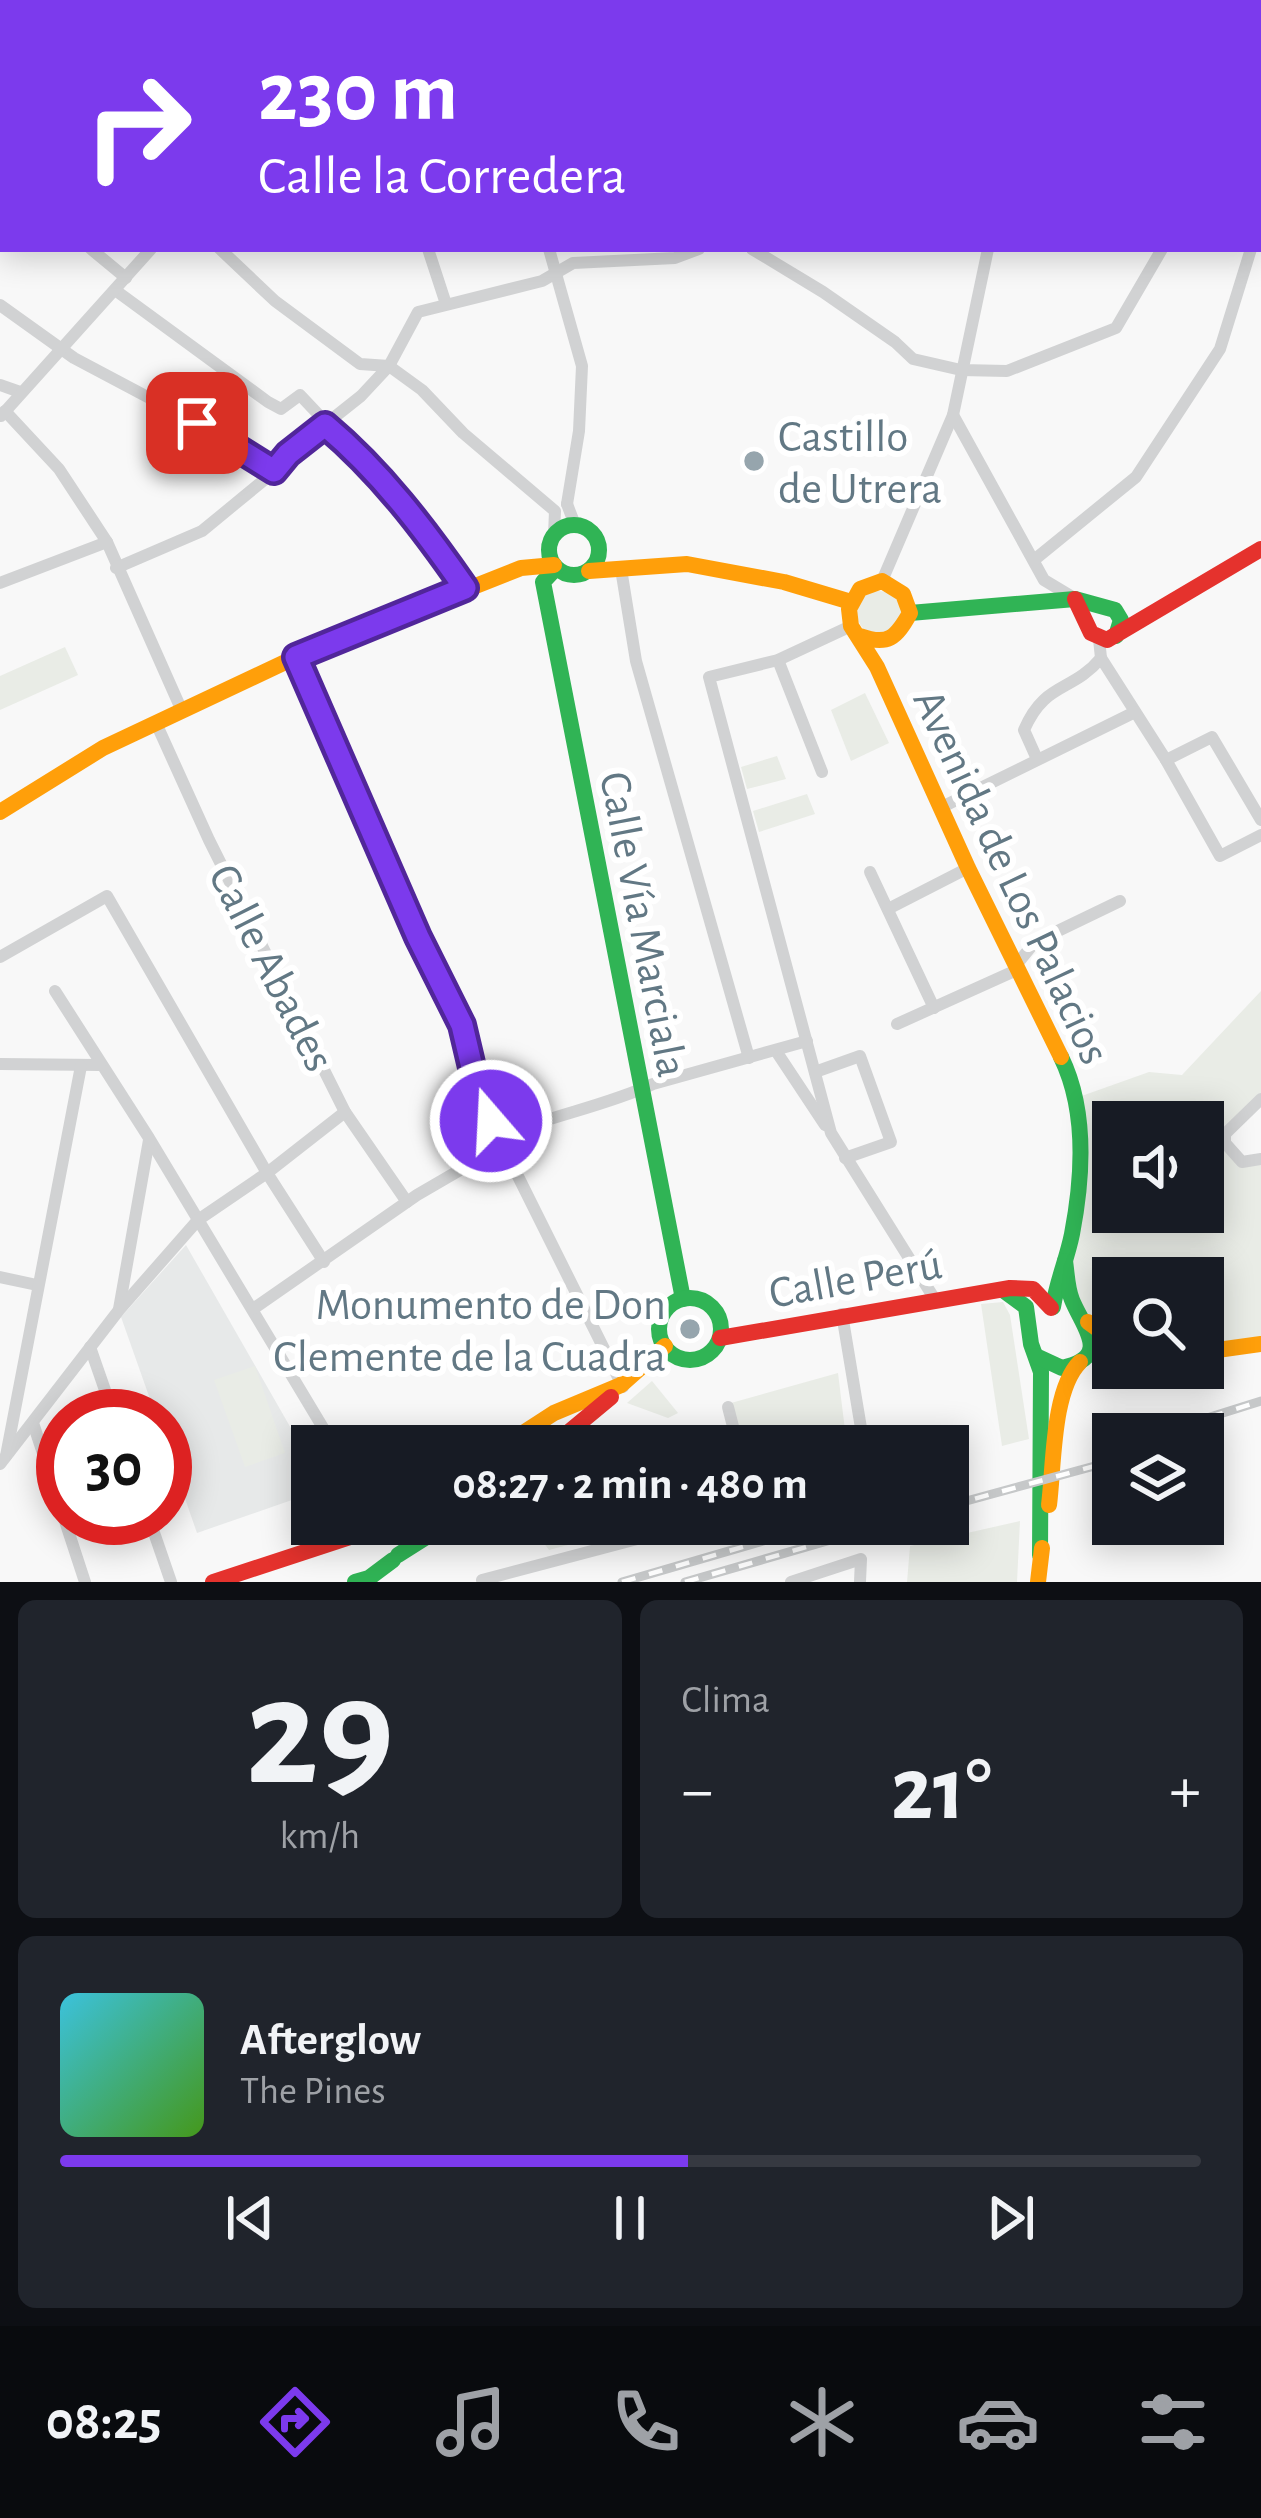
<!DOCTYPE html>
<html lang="es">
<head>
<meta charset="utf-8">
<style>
	:root { --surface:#171b24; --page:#20242c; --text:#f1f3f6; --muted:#9ea1a6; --line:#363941; --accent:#7c3aed }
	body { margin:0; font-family:"Alegreya Sans",sans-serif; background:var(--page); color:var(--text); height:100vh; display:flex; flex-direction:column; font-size:45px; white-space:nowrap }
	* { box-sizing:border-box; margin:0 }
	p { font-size:39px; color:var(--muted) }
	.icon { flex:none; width:66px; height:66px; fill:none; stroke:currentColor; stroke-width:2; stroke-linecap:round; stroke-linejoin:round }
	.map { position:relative; height:1582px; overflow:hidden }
	.drawer { display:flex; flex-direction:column; gap:18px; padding:18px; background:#0d0f14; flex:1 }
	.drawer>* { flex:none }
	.hud { position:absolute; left:0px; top:0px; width:1263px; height:252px; box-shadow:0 6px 30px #0003; background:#7c3aed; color:#fff; overflow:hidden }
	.buttons { position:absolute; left:1092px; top:1101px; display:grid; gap:24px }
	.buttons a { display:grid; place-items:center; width:132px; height:132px; border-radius:0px; background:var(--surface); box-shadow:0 6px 30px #0003; font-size:60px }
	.speed { position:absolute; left:36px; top:1389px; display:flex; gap:24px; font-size:60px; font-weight:700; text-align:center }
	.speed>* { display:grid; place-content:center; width:156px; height:156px; border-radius:50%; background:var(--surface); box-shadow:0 6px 30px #0003; line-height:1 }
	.speed .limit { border:18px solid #d22; background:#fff; color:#111 }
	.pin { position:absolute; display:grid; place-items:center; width:102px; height:102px; color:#fff; margin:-51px; border-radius:24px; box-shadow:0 6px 18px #0006 }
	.me { position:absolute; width:132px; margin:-66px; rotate:341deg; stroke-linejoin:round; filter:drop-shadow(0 0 9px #0008) }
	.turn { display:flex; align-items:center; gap:42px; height:252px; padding:0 60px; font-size:54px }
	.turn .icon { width:156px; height:156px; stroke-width:2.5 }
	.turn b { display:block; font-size:84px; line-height:102px }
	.big { font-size:90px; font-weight:700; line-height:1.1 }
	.drawer .card { flex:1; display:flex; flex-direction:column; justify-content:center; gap:18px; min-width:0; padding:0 42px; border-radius:18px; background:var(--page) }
	.drawer .dial { align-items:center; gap:0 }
	.dial b { font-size:156px; line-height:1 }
	.song { display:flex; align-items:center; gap:36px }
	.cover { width:144px; height:144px; border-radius:18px; background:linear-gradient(135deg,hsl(190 70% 55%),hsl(100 70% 35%)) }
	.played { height:12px; border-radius:6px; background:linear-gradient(90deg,var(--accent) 55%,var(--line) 55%) }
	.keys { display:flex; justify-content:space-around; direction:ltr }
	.heat { display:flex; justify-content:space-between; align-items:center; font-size:66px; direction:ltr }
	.drawer .tiles { flex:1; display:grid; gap:18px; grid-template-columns:1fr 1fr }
	.card:last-child { grid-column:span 2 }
	.trip { position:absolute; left:291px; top:1425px; width:678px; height:120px; border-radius:0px; background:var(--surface); box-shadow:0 6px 30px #0003; font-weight:700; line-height:120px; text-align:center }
	.dock { display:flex; height:192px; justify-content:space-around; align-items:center; background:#090b0e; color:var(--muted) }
	.dock .icon { width:84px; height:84px }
	.dock .active { color:var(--accent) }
	.dock b { font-size:54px; color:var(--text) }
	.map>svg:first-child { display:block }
</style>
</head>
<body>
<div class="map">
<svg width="1261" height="1582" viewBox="0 0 1261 1582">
	<rect width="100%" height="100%" fill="#f8f8f8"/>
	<path fill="#e7e9e9" d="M186,1245L312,1465V1500L309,1494L197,1533L165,1441V1416H156L121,1317Z"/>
	<g fill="#e9ece6" fill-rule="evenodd">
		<circle cx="879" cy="613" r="22"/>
		<path d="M65,647L78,675L0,710V676Z"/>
		<path d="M865,693L889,743L851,761L831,710Z"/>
		<path d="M777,756L786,779L747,789L741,767Z"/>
		<path d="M807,794L815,814L759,832L753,811Z"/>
		<path d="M1261,991V1099L1225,1134L1242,1161L1261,1159V1344L1203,1352V1278H1113V1341L1090,1326L1068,1280L1076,1098L1149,1072L1182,1075ZM1113,1122H1203V1212H1113Z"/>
		<path d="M1003,1302L1010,1315L1029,1439L1002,1446L981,1304Z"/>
		<path d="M255,1366L285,1453L245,1467L214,1380Z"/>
		<path d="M838,1373L847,1446H742L731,1403Z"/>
		<path d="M652,1381L678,1413L668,1418L627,1403Z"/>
		<path d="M1020,1521L1017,1582H907L910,1546Z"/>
		<path d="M569,1524H633L636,1527L549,1550L543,1542Z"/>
	</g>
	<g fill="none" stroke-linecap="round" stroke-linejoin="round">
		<g stroke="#d1d2d3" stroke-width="12">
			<path d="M10,0L13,3"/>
			<path d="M225,0L227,3"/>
			<path d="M361,0L362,3"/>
			<path d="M491,0V3"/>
			<path d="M587,0L588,3"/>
			<path d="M957,0L961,3"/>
			<path d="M1155,0L1156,3"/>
			<path d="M529,3L553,0"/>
			<path d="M993,3L994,0"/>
			<path d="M0,64L3,62"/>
			<path d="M0,174L3,176"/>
			<path d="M1260,182L1261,181"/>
			<path d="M1260,210L1261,206"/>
			<path d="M91,249L126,278"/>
			<path d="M220,249L275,301L360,364L389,366L422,390L463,433L555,511L554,535"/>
			<path d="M428,249L446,304"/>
			<path d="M549,249L582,366L579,431L567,504"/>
			<path d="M752,249L823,292L895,342L913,359L961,370L1007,371L1116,328L1162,249"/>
			<path d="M115,290L268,402L281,409L300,395L415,517L465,588"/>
			<path d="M0,305L74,358L223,437L275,471"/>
			<path d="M0,385L20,392"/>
			<path d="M5,411L59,469L107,542L182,711"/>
			<path d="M953,415L1044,580L1074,598"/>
			<path d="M1,416L151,249"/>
			<path d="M567,504L575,525"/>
			<path d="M1034,560L1136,477L1220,349L1251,249"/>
			<path d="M116,568L202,531L275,471L288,454L361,396L389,366L418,312L542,281L573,263L675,258L699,249"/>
			<path d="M621,569L636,661L749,1058"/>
			<path d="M882,581L953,415L988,249"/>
			<path d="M0,583L107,542"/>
			<path d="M851,626L778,660L709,677L831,1133L934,1298"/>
			<path d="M296,657L418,937L462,1025L479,1098L623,1387"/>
			<path d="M1101,658L1166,760L1220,856L1261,835"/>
			<path d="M778,660L822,772"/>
			<path d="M156,723L209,840L345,1112L407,1202"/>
			<path d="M1037,759L1024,730C1045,681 1072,693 1101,658L1099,639"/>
			<path d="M1166,760L1212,737L1261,820"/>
			<path d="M942,807L1135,712"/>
			<path d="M870,872L934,1008"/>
			<path d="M888,909L968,868"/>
			<path d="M0,957L107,896L267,1173L324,1262"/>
			<path d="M1017,964L1035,942L1120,901"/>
			<path d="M55,991L149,1138L334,1446"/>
			<path d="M897,1024L1019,969"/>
			<path d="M776,1051L825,1125"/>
			<path d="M0,1064L100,1065"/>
			<path d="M815,1072L860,1056L891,1142L845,1158"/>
			<path d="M1261,1099L1225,1134V1143L1242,1162L1261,1159"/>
			<path d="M0,1277L37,1285"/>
			<path d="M119,1309L149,1140"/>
			<path d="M253,1309L417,1195L503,1145L504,1135C553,1115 605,1106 653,1084L807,1041"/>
			<path d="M842,1314L864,1446"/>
			<path d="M90,1347L114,1416"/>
			<path d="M728,1407L738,1446"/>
			<path d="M33,1423L63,1514"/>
			<path d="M575,1427L589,1446"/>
			<path d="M6,1456L81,1066"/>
			<path d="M0,1464L119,1310L198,1220L267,1173L345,1112"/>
			<path d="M64,1518L85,1582"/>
			<path d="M149,1518L171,1582"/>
			<path d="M482,1580L694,1524"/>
			<path d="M791,1582L861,1559L860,1582"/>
		</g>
		<g stroke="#30b455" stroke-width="16">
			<circle cx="574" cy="550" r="25"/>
			<path d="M556,568L543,582L683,1299"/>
			<path d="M910,613L1075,599L1115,610L1121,620L1116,636"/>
			<path d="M1003,1290L1026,1307L1031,1344L1041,1372L1040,1555"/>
			<circle cx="690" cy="1329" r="31"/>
			<path d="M1053,1307C1057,1281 1067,1259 1072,1234C1083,1177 1087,1110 1061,1057"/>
			<path d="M1036,1356L1062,1368C1112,1357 1084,1329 1072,1300C1067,1288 1067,1274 1065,1261"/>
			<path d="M398,1555L447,1524"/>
			<path d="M355,1582L369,1578L393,1560"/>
		</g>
		<g stroke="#ff9f0a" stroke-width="16">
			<path d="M589,571L687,564L784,582L851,602"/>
			<path d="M860,636C888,646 896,638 910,613L903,594L882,581L860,589L849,609L851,626L877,667L968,868L1061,1057"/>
			<path d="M0,812L103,748L296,657L521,568L554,565"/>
			<path d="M1088,1322L1113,1340"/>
			<path d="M1203,1352L1261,1344"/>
			<path d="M503,1446L554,1413L621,1385L665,1346"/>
			<path d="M1049,1505C1054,1466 1052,1390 1080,1362"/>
			<path d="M1038,1582L1042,1548"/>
		</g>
		<g stroke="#e5322d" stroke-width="16">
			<path d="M1075,599L1091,633L1107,640L1261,549"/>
			<path d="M720,1338L1010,1288L1033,1289L1051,1308"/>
			<path d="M552,1446L611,1397"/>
			<path d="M213,1582L390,1524"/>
		</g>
		<g stroke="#c6c8c9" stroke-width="9">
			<g id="rail">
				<path d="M1156,1434L1261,1401"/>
				<path d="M948,1506L1113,1461"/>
				<path d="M622,1582L818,1525"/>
				<path d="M685,1582L886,1524"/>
			</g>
		</g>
		<use href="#rail" stroke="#fff" stroke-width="4.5" stroke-dasharray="14" stroke-linecap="butt"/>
	</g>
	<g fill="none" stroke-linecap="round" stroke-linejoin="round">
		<g stroke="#51269a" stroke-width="30">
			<path id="route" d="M197,423L274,471L288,454L325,425C381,472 424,529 465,588L296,657L418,937L462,1025L479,1097L491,1121"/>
		</g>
		<use href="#route" stroke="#7c3aed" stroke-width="21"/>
	</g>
	<g fill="#96a5ad" stroke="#fff" stroke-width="4.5">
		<circle cx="754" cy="461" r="12"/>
		<circle cx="690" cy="1329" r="12"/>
	</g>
	<g text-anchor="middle" stroke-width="12" stroke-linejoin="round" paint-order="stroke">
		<g font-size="45" fill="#627884" stroke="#fff" text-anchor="start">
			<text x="778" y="451">Castillo<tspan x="778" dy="52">de Utrera</tspan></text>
			<text x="666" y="1319" text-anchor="end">Monumento de Don<tspan x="666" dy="52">Clemente de la Cuadra</tspan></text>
		</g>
		<g font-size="45" fill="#627884" stroke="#fff">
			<text transform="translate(1013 876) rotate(65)" y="16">Avenida de Los Palacios</text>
			<text transform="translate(645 924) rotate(79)" y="16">Calle Vía Marciala</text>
			<text transform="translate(273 967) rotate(63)" y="16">Calle Abades</text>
			<text transform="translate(855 1277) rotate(-10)" y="16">Calle Perú</text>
		</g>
	</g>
</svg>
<div class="buttons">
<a><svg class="icon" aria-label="sound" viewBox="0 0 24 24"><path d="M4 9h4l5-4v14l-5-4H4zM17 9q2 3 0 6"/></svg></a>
<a><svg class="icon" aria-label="search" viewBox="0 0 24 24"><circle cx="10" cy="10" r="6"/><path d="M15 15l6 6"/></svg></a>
<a><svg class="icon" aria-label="layers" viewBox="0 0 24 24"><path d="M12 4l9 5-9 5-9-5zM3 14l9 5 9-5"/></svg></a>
</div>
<div class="speed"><div class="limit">30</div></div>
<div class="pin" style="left:197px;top:423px;background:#d93025"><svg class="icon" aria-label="arrive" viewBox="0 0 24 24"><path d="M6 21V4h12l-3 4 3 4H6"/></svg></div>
<svg class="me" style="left:491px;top:1121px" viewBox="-20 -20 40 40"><circle r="17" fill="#7c3aed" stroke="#fff" stroke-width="3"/><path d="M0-11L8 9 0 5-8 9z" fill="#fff"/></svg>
<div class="trip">08:27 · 2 min · 480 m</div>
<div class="hud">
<div class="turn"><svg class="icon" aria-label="right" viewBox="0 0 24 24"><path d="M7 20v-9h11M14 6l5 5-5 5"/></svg><div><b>230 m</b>Calle la Corredera</div></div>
</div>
</div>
<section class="drawer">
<div class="tiles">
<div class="card dial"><b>29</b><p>km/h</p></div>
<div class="card"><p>Clima</p>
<div class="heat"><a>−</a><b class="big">21°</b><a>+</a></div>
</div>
<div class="card">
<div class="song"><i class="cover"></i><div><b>Afterglow</b><p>The Pines</p></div></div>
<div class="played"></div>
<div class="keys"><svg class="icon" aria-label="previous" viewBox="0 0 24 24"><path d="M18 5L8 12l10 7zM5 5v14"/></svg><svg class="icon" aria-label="pause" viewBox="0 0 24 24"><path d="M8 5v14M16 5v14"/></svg><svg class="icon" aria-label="next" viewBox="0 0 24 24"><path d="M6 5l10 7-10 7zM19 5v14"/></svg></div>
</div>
</div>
</section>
<nav class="dock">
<b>08:25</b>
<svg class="icon active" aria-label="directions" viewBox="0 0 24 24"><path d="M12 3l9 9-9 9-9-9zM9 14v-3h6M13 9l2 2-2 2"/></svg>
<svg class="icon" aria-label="music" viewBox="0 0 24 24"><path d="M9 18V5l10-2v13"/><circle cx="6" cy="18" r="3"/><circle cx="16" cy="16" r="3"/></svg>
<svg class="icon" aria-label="phone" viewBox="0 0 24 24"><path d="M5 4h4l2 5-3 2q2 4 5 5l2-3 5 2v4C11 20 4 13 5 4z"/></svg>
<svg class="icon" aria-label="climate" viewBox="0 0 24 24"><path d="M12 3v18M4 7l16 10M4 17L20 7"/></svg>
<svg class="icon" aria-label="car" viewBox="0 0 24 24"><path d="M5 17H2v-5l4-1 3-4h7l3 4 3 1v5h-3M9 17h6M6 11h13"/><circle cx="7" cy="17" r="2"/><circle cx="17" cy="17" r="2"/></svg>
<svg class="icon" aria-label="filters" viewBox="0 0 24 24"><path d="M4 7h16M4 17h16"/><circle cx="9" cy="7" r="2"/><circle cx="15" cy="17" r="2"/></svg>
</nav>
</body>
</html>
